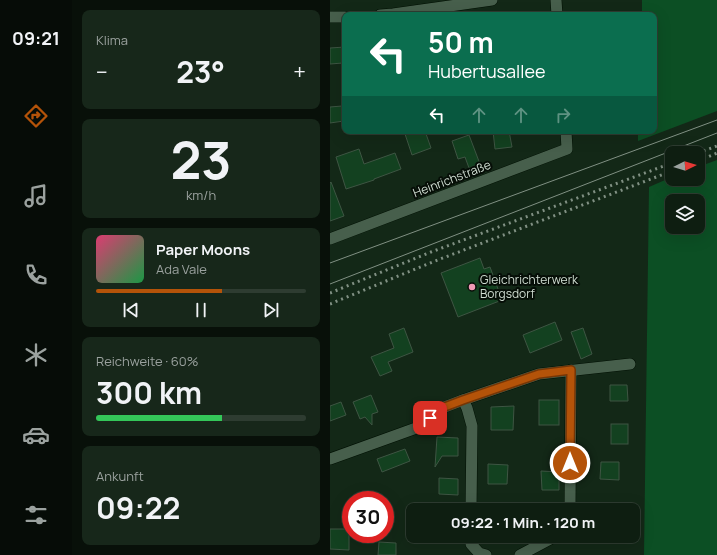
<!DOCTYPE html>
<html lang="de">
<head>
<meta charset="utf-8">
<style>
	:root { --surface:#0e1e11; --page:#17271a; --text:#f1f3f6; --muted:#9ba29f; --line:#2e3c31; --accent:#b45309 }
	body { margin:0; font-family:Manrope,sans-serif; background:var(--page); color:var(--text); height:100vh; display:flex; flex-direction:column; font-size:15px; white-space:nowrap }
	* { box-sizing:border-box; margin:0 }
	p { font-size:13px; color:var(--muted) }
	.icon { flex:none; width:22px; height:22px; fill:none; stroke:currentColor; stroke-width:2; stroke-linecap:round; stroke-linejoin:round }
	.map { position:relative; flex:1; overflow:hidden }
	.drawer { display:flex; flex-direction:column; gap:10px; padding:10px; background:#081009; width:258px }
	.drawer>* { flex:none }
	.guide { position:absolute; left:12px; top:12px; width:315px; height:122px; border-radius:8px; box-shadow:0 4px 16px #0002,0 0 0 1px var(--line); background:#0b6e4f; color:#fff; overflow:hidden }
	.needle { width:26px; rotate:85deg }
	.buttons { position:absolute; left:335px; top:146px; display:grid; gap:8px }
	.buttons a { display:grid; place-items:center; width:40px; height:40px; border-radius:8px; background:var(--surface); box-shadow:0 4px 16px #0002,0 0 0 1px var(--line); font-size:20px }
	.speed { position:absolute; left:12px; top:491px; display:flex; gap:8px; font-size:20px; font-weight:700; text-align:center }
	.speed>* { display:grid; place-content:center; width:52px; height:52px; border-radius:50%; background:var(--surface); box-shadow:0 4px 16px #0002,0 0 0 1px var(--line); line-height:1 }
	.speed .limit { border:6px solid #d22; background:#fff; color:#111 }
	.pin { position:absolute; display:grid; place-items:center; width:34px; height:34px; color:#fff; margin:-17px; border-radius:8px; box-shadow:0 2px 6px #0006 }
	.me { position:absolute; width:44px; margin:-22px; rotate:0deg; stroke-linejoin:round; filter:drop-shadow(0 0 3px #0008) }
	.turn { display:flex; align-items:center; gap:14px; height:84px; padding:0 20px; font-size:18px }
	.turn .icon { width:52px; height:52px; stroke-width:2.5 }
	.turn b { display:block; font-size:28px; line-height:34px }
	.lanes { display:flex; align-items:center; height:38px; padding:0 20px; background:#0003; justify-content:center; gap:20px; direction:ltr }
	.lanes .off { opacity:.35 }
	.big { font-size:30px; font-weight:700; line-height:1.1 }
	.drawer .tile { flex:1; display:flex; flex-direction:column; justify-content:center; gap:6px; min-width:0; padding:0 14px; border-radius:8px; background:var(--page) }
	.drawer .dial { align-items:center; gap:0 }
	.dial b { font-size:52px; line-height:1 }
	.song { display:flex; align-items:center; gap:12px }
	.cover { width:48px; height:48px; border-radius:6px; background:linear-gradient(135deg,hsl(340 70% 55%),hsl(140 70% 35%)) }
	.played { height:4px; border-radius:2px; background:linear-gradient(90deg,var(--accent) 60%,var(--line) 60%) }
	.keys { display:flex; justify-content:space-around; direction:ltr }
	.heat { display:flex; justify-content:space-between; align-items:center; font-size:22px; direction:ltr }
	.charge { height:6px; border-radius:3px; background:linear-gradient(90deg,#34c759 60%,var(--line) 0) }
	.trip { position:absolute; left:76px; top:503px; width:234px; height:40px; border-radius:8px; background:var(--surface); box-shadow:0 4px 16px #0002,0 0 0 1px var(--line); font-weight:700; line-height:40px; text-align:center }
	main { display:flex; flex:1; min-height:0 }
	.menu { display:flex; flex-direction:column; width:72px; justify-content:space-around; align-items:center; background:#060c07; color:var(--muted) }
	.menu .icon { width:28px; height:28px }
	.menu .selected { color:var(--accent) }
	.menu b { font-size:18px; color:var(--text) }
	.map>svg:first-child { display:block }
</style>
</head>
<body>
<main>
<nav class="menu">
<b>09:21</b>
<svg class="icon selected" aria-label="directions" viewBox="0 0 24 24"><path d="M12 3l9 9-9 9-9-9zM9 14v-3h6M13 9l2 2-2 2"/></svg>
<svg class="icon" aria-label="music" viewBox="0 0 24 24"><path d="M9 18V5l10-2v13"/><circle cx="6" cy="18" r="3"/><circle cx="16" cy="16" r="3"/></svg>
<svg class="icon" aria-label="phone" viewBox="0 0 24 24"><path d="M5 4h4l2 5-3 2q2 4 5 5l2-3 5 2v4C11 20 4 13 5 4z"/></svg>
<svg class="icon" aria-label="climate" viewBox="0 0 24 24"><path d="M12 3v18M4 7l16 10M4 17L20 7"/></svg>
<svg class="icon" aria-label="car" viewBox="0 0 24 24"><path d="M5 17H2v-5l4-1 3-4h7l3 4 3 1v5h-3M9 17h6M6 11h13"/><circle cx="7" cy="17" r="2"/><circle cx="17" cy="17" r="2"/></svg>
<svg class="icon" aria-label="filters" viewBox="0 0 24 24"><path d="M4 7h16M4 17h16"/><circle cx="9" cy="7" r="2"/><circle cx="15" cy="17" r="2"/></svg>
</nav>
<section class="drawer">
<div class="tile"><p>Klima</p>
<div class="heat"><a>−</a><b class="big">23°</b><a>+</a></div>
</div>
<div class="tile dial"><b>23</b><p>km/h</p></div>
<div class="tile">
<div class="song"><i class="cover"></i><div><b>Paper Moons</b><p>Ada Vale</p></div></div>
<div class="played"></div>
<div class="keys"><svg class="icon" aria-label="previous" viewBox="0 0 24 24"><path d="M18 5L8 12l10 7zM5 5v14"/></svg><svg class="icon" aria-label="pause" viewBox="0 0 24 24"><path d="M8 5v14M16 5v14"/></svg><svg class="icon" aria-label="next" viewBox="0 0 24 24"><path d="M6 5l10 7-10 7zM19 5v14"/></svg></div>
</div>
<div class="tile"><p>Reichweite · 60%</p><b class="big">300 km</b><div class="charge"></div></div>
<div class="tile"><p>Ankunft</p><b class="big">09:22</b></div>
</section>
<div class="map">
<svg width="387" height="555" viewBox="0 0 387 555">
	<rect width="100%" height="100%" fill="#132817"/>
	<g fill="#0c4f24" fill-rule="evenodd">
		<path d="M312,0H387V111L308,141V131H324V15H312Z"/>
		<path d="M387,160V555H314L319,187L342,177V179H368V167ZM342,201H368V227H342Z"/>
	</g>
	<g fill="#134120" stroke="#3e5543">
		<path d="M15,47V59L13,60V63L0,64V48Z"/>
		<path d="M12,106L14,121L0,123V107Z"/>
		<path d="M74,131H95L101,148L82,155Z"/>
		<path d="M163,131H179L182,147L165,149Z"/>
		<path d="M139,135L150,164L139,168L135,157L128,159L122,141Z"/>
		<path d="M29,149L34,164L65,153L71,169L44,179V180L16,189L6,157Z"/>
		<path d="M1,182L14,216L0,221V183Z"/>
		<path d="M150,258L154,269L160,267L172,300L128,317L111,273Z"/>
		<path d="M225,322L232,340L200,353L193,335Z"/>
		<path d="M74,328L83,352L58,362L62,371L50,376L41,357L64,348L59,334Z"/>
		<path d="M253,328L262,354L251,359L241,332Z"/>
		<path d="M280,385H297L298,401H280Z"/>
		<path d="M41,395L48,412L42,414V425L35,417L30,419L23,402Z"/>
		<rect x="209" y="400" width="20" height="25"/>
		<path d="M11,402L16,415L0,421V406Z"/>
		<path d="M184,406L183,430H161V407Z"/>
		<rect x="281" y="424" width="17" height="20"/>
		<path d="M107,437L128,438V456H112L105,467Z"/>
		<path d="M75,449L80,461L52,472L47,459Z"/>
		<path d="M271,462H289V480L270,479Z"/>
		<path d="M158,464L178,465L177,484H158Z"/>
		<path d="M211,471L229,472V490H212Z"/>
		<path d="M109,478L128,479V495L109,494Z"/>
		<path d="M0,529H19V550L0,549Z"/>
		<path d="M49,542L66,543V555H48Z"/>
	</g>
	<g fill="none" stroke-linecap="round" stroke-linejoin="round">
		<g stroke="#001003" stroke-width="12">
			<g id="minor">
				<path d="M226,0L227,15"/>
				<path d="M50,15L63,14L162,0"/>
				<path d="M0,17H15"/>
				<path d="M0,239L237,149L236,131"/>
				<path d="M133,400L137,408L142,426L141,510"/>
				<path d="M0,459L89,427L112,408L133,400L209,374L300,364"/>
				<path d="M240,510L241,370"/>
				<path d="M141,536V544L149,553L156,555"/>
				<path d="M190,555L226,536"/>
			</g>
		</g>
		<use href="#minor" stroke="#475f4c" stroke-width="11"/>
		<g stroke="#809083" stroke-width="1">
			<path d="M0,263L387,120"/>
			<path d="M0,284L387,133"/>
		</g>
		<g stroke="#809083" stroke-width="3" stroke-dasharray="2 4" stroke-linecap="butt">
			<path d="M368,153L387,146"/>
			<path d="M368,161L387,153"/>
			<path d="M0,293L101,252L342,163"/>
			<path d="M0,304L105,261L342,171"/>
		</g>
	</g>
	<g fill="none" stroke-linecap="round" stroke-linejoin="round">
		<g stroke="#753606" stroke-width="10">
			<path id="route" d="M100,418L112,408L133,400L209,374L241,370L240,463"/>
		</g>
		<use href="#route" stroke="#b45309" stroke-width="7"/>
	</g>
	<circle fill="#f09ab5" stroke="#060e07" stroke-width="1.5" cx="142" cy="287" r="4"/>
	<g text-anchor="middle" stroke-width="4" stroke-linejoin="round" paint-order="stroke">
		<g font-size="12" fill="#d0ddd2" stroke="#060e07">
			<text transform="translate(122 179) rotate(-21)" y="4">Heinrichstraße</text>
		</g>
		<g font-size="12" fill="#d0ddd2" stroke="#060e07" text-anchor="start">
			<text x="150" y="284">Gleichrichterwerk<tspan x="150" dy="14">Borgsdorf</tspan></text>
		</g>
	</g>
</svg>
<div class="buttons">
<a><svg class="needle" viewBox="-14 -14 28 28"><path d="M0-13l5 13h-10z" fill="#e53935"/><path d="M0 13l5-13h-10z" fill="#9ba29f"/></svg></a>
<a><svg class="icon" aria-label="layers" viewBox="0 0 24 24"><path d="M12 4l9 5-9 5-9-5zM3 14l9 5 9-5"/></svg></a>
</div>
<div class="speed"><div class="limit">30</div></div>
<div class="pin" style="left:100px;top:418px;background:#d93025"><svg class="icon" aria-label="arrive" viewBox="0 0 24 24"><path d="M6 21V4h12l-3 4 3 4H6"/></svg></div>
<svg class="me" style="left:240px;top:463px" viewBox="-20 -20 40 40"><circle r="17" fill="#b45309" stroke="#fff" stroke-width="3"/><path d="M0-11L8 9 0 5-8 9z" fill="#fff"/></svg>
<div class="trip">09:22 · 1 Min. · 120 m</div>
<div class="guide">
<div class="turn"><svg class="icon" aria-label="left" viewBox="0 0 24 24"><path d="M17 20v-9H6M10 6l-5 5 5 5"/></svg><div><b>50 m</b>Hubertusallee</div></div>
<div class="lanes"><svg class="icon" aria-label="left" viewBox="0 0 24 24"><path d="M17 20v-9H6M10 6l-5 5 5 5"/></svg><svg class="icon off" aria-label="ahead" viewBox="0 0 24 24"><path d="M12 20V5M6 11l6-6 6 6"/></svg><svg class="icon off" aria-label="ahead" viewBox="0 0 24 24"><path d="M12 20V5M6 11l6-6 6 6"/></svg><svg class="icon off" aria-label="right" viewBox="0 0 24 24"><path d="M7 20v-9h11M14 6l5 5-5 5"/></svg></div>
</div>
</div>
</main>
</body>
</html>
